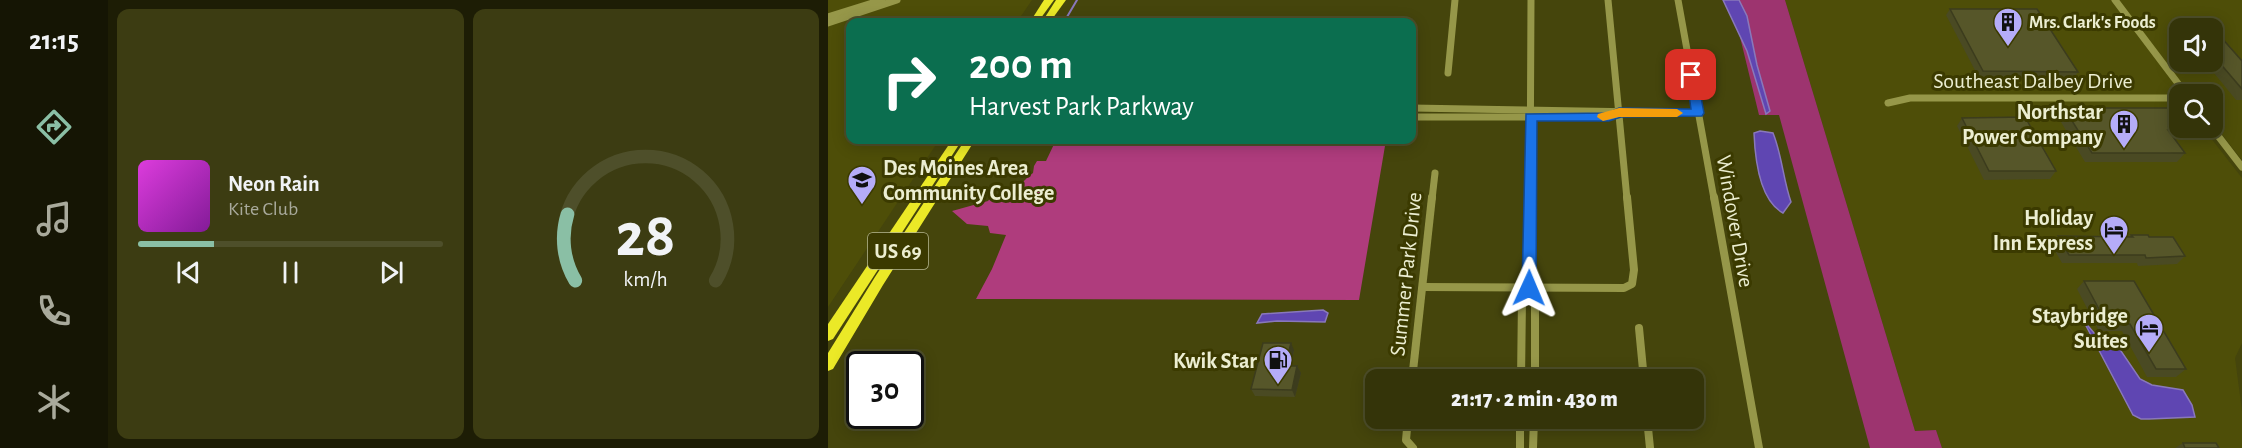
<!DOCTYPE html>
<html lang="en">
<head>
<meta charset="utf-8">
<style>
	:root { --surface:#343409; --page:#3c3c12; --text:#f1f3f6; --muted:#a9aa9c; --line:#4e4f2a; --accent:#8abfa5 }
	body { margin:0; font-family:"Alegreya Sans",sans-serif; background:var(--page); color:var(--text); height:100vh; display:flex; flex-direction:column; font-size:22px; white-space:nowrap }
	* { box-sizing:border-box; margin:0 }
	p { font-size:20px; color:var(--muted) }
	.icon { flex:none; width:33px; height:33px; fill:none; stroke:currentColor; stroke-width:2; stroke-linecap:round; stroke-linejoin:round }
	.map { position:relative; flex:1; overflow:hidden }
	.panel { display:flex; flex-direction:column; gap:9px; padding:9px; background:#1d1d05; width:720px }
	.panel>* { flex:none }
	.top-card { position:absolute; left:18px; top:18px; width:570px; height:126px; border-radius:12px; box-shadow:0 3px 15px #0003,0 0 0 2px var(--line); background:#0b6e4f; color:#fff; overflow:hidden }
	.buttons { position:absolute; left:1341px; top:18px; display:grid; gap:12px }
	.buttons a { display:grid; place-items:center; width:54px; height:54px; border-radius:12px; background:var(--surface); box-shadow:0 3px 15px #0003,0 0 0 2px var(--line); font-size:30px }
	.speed { position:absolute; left:18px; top:351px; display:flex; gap:12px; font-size:30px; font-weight:700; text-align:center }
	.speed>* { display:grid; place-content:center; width:78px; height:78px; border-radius:50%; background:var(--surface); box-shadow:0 3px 15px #0003,0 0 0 2px var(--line); line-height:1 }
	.speed .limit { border:3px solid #111; border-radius:9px; background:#fff; color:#111 }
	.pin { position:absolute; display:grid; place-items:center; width:51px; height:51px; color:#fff; margin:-26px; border-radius:12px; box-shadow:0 3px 9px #0006 }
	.me { position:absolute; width:66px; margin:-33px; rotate:1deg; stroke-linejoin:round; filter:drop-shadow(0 0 4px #0008) }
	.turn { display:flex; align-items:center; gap:21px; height:126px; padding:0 24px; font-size:27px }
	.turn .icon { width:78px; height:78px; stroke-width:2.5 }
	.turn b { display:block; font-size:42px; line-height:51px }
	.panel .widget { flex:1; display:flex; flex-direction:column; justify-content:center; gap:9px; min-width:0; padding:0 21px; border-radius:12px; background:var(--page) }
	.panel .dial { align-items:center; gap:0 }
	.dial svg { height:156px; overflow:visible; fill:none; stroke:var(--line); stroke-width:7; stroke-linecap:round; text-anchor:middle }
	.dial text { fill:var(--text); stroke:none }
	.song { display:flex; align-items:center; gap:18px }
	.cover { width:72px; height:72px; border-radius:9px; background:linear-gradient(135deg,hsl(300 70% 55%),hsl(290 70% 35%)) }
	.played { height:6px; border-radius:3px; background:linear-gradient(90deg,var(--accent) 25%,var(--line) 25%) }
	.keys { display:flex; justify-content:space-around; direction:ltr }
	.panel .tiles { flex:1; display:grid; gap:9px; grid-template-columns:repeat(2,1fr) }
	.trip { position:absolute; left:537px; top:369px; width:339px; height:60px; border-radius:12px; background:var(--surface); box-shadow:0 3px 15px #0003,0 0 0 2px var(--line); font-weight:800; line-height:60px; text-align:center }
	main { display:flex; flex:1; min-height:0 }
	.tab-bar { display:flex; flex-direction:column; width:108px; justify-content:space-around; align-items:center; background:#151504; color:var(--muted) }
	.tab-bar .icon { width:42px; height:42px }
	.tab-bar .selected { color:var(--accent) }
	.tab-bar b { font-size:27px; color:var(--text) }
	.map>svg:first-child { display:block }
</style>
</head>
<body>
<main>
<nav class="tab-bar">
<b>21:15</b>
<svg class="icon selected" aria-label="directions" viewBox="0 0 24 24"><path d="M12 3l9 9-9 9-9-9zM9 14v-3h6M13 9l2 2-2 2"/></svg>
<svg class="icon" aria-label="music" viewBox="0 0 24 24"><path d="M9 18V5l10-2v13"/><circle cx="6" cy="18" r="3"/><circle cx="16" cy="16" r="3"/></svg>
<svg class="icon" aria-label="phone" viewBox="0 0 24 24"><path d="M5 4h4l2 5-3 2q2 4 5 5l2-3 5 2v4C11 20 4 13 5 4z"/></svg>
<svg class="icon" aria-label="climate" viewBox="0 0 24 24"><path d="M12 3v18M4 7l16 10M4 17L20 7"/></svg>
</nav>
<section class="panel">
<div class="tiles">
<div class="widget">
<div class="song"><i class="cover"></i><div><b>Neon Rain</b><p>Kite Club</p></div></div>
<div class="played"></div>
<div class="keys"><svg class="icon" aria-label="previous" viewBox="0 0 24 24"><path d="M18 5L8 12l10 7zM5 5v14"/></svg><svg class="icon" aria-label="pause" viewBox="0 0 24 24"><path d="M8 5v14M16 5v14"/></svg><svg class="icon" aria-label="next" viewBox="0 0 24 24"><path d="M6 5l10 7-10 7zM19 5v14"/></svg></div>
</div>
<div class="widget dial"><svg viewBox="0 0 100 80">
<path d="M14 69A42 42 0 1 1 86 69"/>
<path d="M14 69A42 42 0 0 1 10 35" stroke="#8abfa5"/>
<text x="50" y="56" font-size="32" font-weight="700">28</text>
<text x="50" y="72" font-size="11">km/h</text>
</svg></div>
</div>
</section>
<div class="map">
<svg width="1414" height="448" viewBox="0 0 1414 448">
	<rect width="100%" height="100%" fill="#45450c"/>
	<g fill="#4e4e08" fill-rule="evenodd">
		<path d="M0,0H204L189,22H22V140H111L0,307Z"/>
		<path d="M957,0H1414V160L1385,123L1384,94H1352V128H1375L1414,178V343L1407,358L1414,411V448H1114L1108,430L1087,431ZM1352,28H1384V62H1352Z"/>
	</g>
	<path fill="#9d346f" d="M903,0H957L1087,431L1108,430L1114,448H1042L951,115H931Z"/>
	<path fill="#af3c7d" d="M228,140H558L531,300L148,299L164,269L178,235L162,233L160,226L139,224L124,211L160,201L164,196C188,200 190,183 205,173L206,166L209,161H218Z"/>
	<g fill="#5f46b2" stroke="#8978bb" stroke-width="1.5">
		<path d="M895,0H911L919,16L929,65L942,111L938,114L919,51Z"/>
		<path d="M932,131L945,133C954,155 955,179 963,202L955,213C931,200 927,158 926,133Z"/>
		<path d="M495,310L500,313L497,322L449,321L429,323L434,314Z"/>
		<path d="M1255,320L1272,340L1291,348L1312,379L1324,385L1355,390L1364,405L1367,417L1321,419H1313L1305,415Z"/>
	</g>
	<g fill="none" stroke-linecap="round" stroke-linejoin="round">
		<path stroke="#8978bb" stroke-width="2" d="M236,22L249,0"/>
		<g stroke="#969749" stroke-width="7">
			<path d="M780,0L799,199"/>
			<path d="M850,0L886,199"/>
			<path d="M1287,0L1358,94"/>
			<path d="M0,17L54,0"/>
			<path d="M0,23L69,0"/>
			<path d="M620,73L627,0"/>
			<path d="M1060,103L1082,98H1352"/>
			<path d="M584,108L870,113"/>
			<path d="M584,117H781L791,112"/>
			<path d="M1384,128L1414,167"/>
			<path d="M604,199L607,173"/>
			<path d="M702,199L703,0"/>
		</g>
		<g stroke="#969749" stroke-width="8">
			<path d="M702,197L701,288L707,298V380"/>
			<path d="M886,197L931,448"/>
			<path d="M595,287L796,288L804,284L806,270L799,197"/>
			<path d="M811,328L816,380"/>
			<path d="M584,380L604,197"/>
			<path d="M693,380L694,298L701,288"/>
			<path d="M580,418L578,440L585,448"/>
			<path d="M692,418V448"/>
			<path d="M819,418L822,448"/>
			<path d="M705,448L706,418"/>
		</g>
		<g fill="#ebe927" fill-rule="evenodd">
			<path d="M216,0H226L210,22H202Z"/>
			<path d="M228,0H238L222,22H214Z"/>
			<path d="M124,140H134L5,339L0,341V324Z"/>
			<path d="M137,140H147L55,285L5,369L0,371V353L47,277Z"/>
		</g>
	</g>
	<g fill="#4a4a23">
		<path d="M1122,9L1250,72L1246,78H1151L1118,15Z"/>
		<path d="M1362,27H1384L1414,61V100H1408L1377,62H1384V28H1361Z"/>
		<path d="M1236,108L1357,130L1350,139H1347L1357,153L1349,162H1257L1230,117Z"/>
		<path d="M1134,118L1228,171L1222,179L1156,180L1129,126Z"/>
		<path d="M1303,235L1321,237L1357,256L1349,264L1310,266L1309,263H1234L1223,244L1230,236L1301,237Z"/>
		<path d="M1256,281L1358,369L1348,377H1319L1294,331H1271L1249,289Z"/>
		<path d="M466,350L463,366H469L473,373L467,397L427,396L423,389Z"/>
		<path d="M1355,443L1391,448H1347Z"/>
	</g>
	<g fill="#3c3c1d">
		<path d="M463,343L466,350L461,373L457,366Z"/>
		<path d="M469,366L473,373L467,397L464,390Z"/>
	</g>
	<g fill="#565629" stroke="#3c3c1d" stroke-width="1.5">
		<path d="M1122,9H1209L1250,72L1155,71Z"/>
		<path d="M1362,27H1384L1414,61V89L1384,54V28H1363Z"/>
		<path d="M1236,108H1341L1352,122V128H1356L1357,130H1340L1357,153H1264Z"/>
		<path d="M1197,117L1228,171H1161L1134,118Z"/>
		<path d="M1303,235H1320L1321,237H1345L1357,256L1318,258L1317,255H1241L1230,236L1305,237Z"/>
		<path d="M1256,281H1306L1358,369H1328L1302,324H1279Z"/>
		<path d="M435,343H463L457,366H469L464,390L423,389Z"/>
		<path d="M1355,443H1388L1391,448H1357Z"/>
	</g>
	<path fill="#1a73e8" stroke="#114b97" stroke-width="1.5" d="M863,72L869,75L876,113L874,116L793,117L781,121H709L708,288L706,292H696L694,288L698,114L780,113L791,108L863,109L858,75Z"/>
	<path fill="#f59e0b" d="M791,108L849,109L855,113L849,117H791L775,121L769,117L770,114Z"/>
	<defs>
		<g id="building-pin" transform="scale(1.5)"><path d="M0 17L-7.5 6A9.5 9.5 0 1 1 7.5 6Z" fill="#b5acf8" stroke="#3b3a00"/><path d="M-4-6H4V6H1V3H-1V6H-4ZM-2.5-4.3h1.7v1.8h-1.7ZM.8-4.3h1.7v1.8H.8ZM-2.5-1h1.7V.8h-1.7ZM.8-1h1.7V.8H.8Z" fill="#111"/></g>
		<g id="university-pin" transform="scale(1.5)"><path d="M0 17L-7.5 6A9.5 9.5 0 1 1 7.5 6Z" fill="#b5acf8" stroke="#3b3a00"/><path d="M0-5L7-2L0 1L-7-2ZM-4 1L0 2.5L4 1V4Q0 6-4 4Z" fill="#111"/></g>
		<g id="hotel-pin" transform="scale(1.5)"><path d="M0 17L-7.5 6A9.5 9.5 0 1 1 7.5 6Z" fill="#b5acf8" stroke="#3b3a00"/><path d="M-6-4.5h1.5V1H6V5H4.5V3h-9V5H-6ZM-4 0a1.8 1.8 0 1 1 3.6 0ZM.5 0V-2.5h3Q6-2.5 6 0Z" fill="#111"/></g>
		<g id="fuel-pin" transform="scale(1.5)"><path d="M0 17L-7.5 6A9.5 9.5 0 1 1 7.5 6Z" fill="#b5acf8" stroke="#3b3a00"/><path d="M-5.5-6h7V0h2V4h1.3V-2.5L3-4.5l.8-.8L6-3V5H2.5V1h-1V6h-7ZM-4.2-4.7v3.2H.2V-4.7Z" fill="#111"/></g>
	</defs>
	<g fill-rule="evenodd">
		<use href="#building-pin" x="1180" y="22"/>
		<use href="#building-pin" x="1296" y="124"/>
		<use href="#university-pin" x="34" y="180"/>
		<use href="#hotel-pin" x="1286" y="230"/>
		<use href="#hotel-pin" x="1321" y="328"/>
		<use href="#fuel-pin" x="450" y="360"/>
	</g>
	<g text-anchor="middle" stroke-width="6" stroke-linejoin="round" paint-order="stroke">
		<g font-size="18" font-weight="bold" fill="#eceed1" stroke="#3b3a00" text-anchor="start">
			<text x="1201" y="28">Mrs. Clark's Foods</text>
		</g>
		<rect fill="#3b3a00" stroke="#b7b892" stroke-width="1.5" x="40" y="233" width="60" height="36" rx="4.5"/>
		<g font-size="21" font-weight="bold" fill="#eceed1">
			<text x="70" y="258">US 69</text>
		</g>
		<g font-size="22" fill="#eceed1" stroke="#3b3a00">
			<text x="1205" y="88">Southeast Dalbey Drive</text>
			<text transform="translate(908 221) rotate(80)" y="8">Windover Drive</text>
			<text transform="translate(577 274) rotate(-84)" y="8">Summer Park Drive</text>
		</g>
		<g font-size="22" font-weight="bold" fill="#eceed1" stroke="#3b3a00" text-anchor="end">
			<text x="1275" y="119">Northstar<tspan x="1275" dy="25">Power Company</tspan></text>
			<text x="55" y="175" text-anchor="start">Des Moines Area<tspan x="55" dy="25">Community College</tspan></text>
			<text x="1265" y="225">Holiday<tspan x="1265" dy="25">Inn Express</tspan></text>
			<text x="1300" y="323">Staybridge<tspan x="1300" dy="25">Suites</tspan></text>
			<text x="429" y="368">Kwik Star</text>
		</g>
	</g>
</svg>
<div class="buttons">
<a><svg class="icon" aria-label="sound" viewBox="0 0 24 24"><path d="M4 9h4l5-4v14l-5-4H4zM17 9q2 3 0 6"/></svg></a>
<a><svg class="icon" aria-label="search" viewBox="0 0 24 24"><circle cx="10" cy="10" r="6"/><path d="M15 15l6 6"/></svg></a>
</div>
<div class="speed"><div class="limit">30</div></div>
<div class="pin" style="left:863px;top:75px;background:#d93025"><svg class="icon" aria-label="arrive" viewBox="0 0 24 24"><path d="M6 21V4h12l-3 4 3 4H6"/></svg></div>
<svg class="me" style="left:701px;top:288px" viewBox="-20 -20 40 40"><path d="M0-17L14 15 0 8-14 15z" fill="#1a73e8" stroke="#fff" stroke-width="4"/></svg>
<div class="trip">21:17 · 2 min · 430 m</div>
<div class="top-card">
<div class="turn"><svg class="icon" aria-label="right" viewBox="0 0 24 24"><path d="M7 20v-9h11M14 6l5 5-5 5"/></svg><div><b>200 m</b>Harvest Park Parkway</div></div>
</div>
</div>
</main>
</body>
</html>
